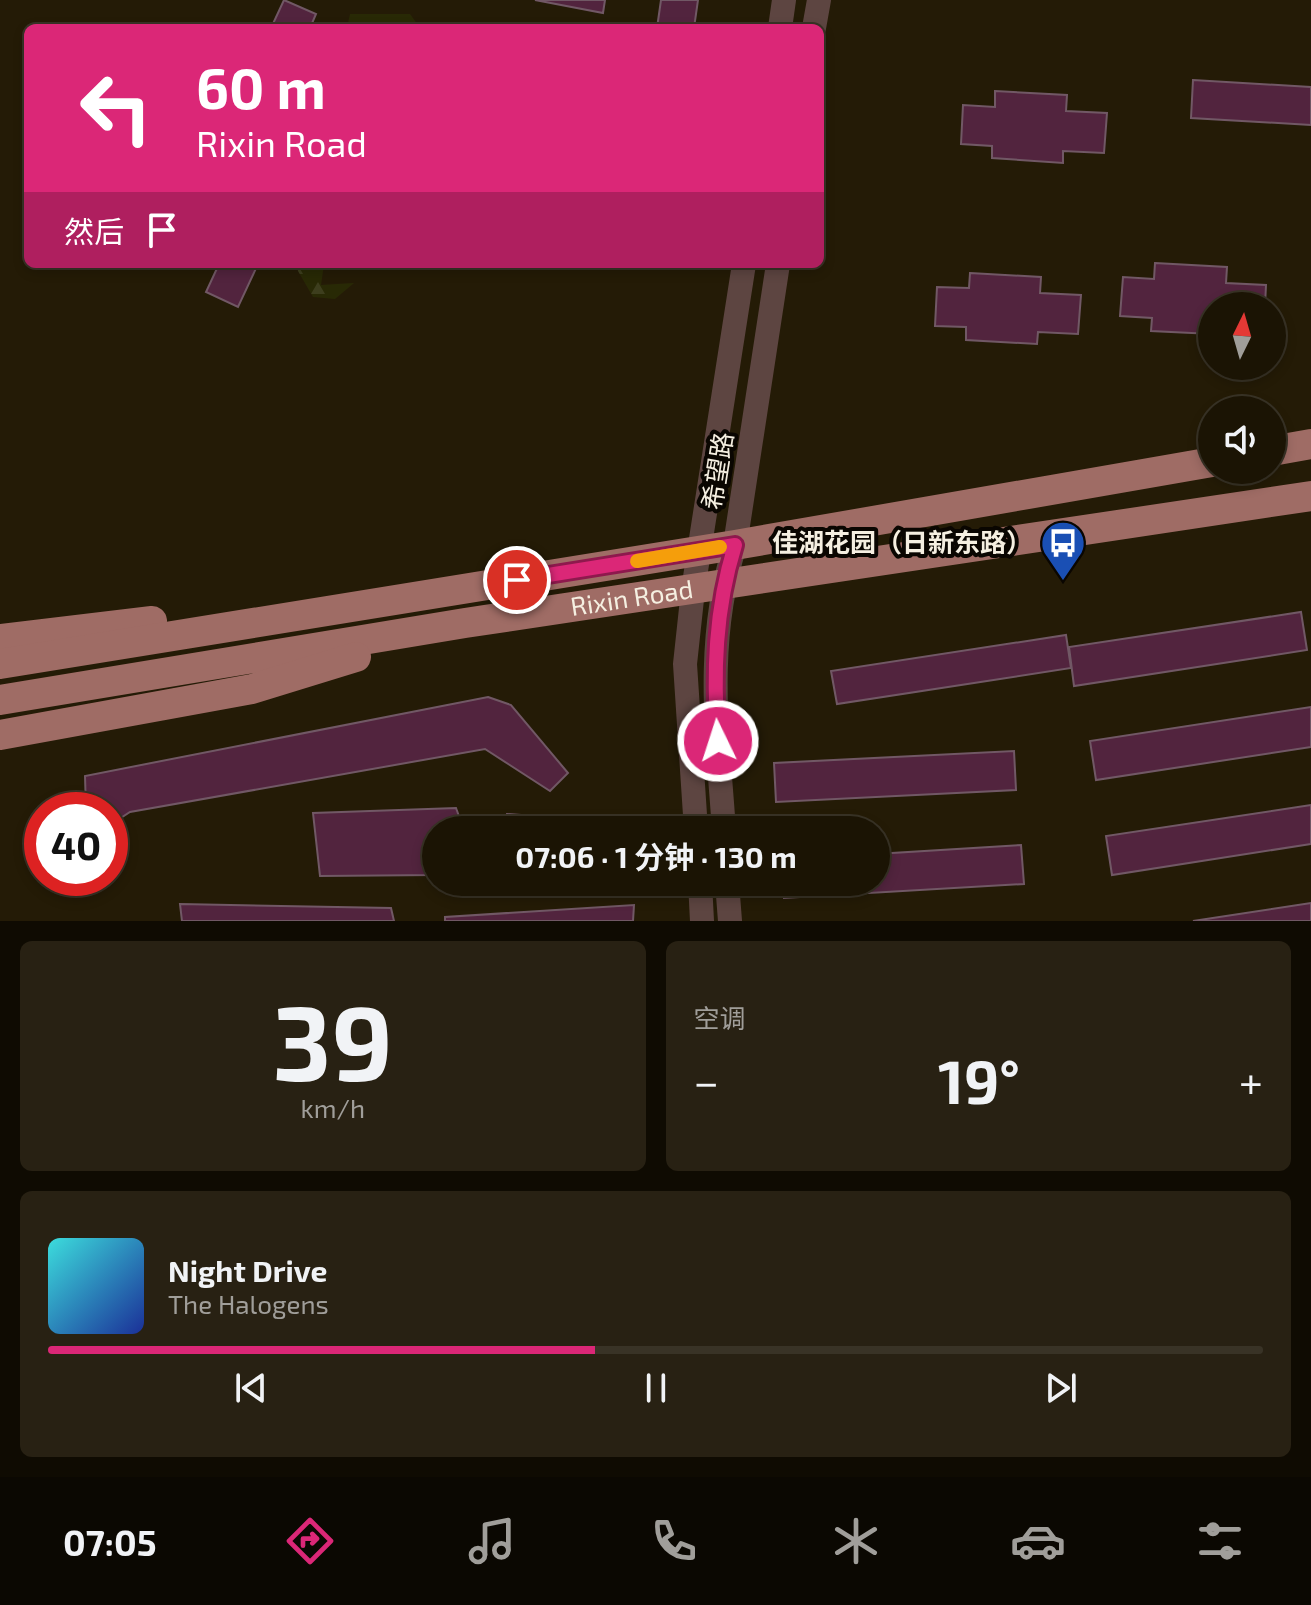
<!DOCTYPE html>
<html lang="zh">
<head>
<meta charset="utf-8">
<style>
	:root { --surface:#1b1404; --page:#282113; --text:#f1f3f6; --muted:#a09e9a; --line:#393326; --accent:#db2777 }
	body { margin:0; font-family:"Exo 2","Noto Sans SC",sans-serif; background:var(--page); color:var(--text); height:100vh; display:flex; flex-direction:column; font-size:30px; white-space:nowrap }
	* { box-sizing:border-box; margin:0 }
	p { font-size:26px; color:var(--muted) }
	.icon { flex:none; width:44px; height:44px; fill:none; stroke:currentColor; stroke-width:2; stroke-linecap:round; stroke-linejoin:round }
	.map { position:relative; height:921px; overflow:hidden }
	.details { display:flex; flex-direction:column; gap:20px; padding:20px; background:#0f0b02; flex:1 }
	.details>* { flex:none }
	.hud { position:absolute; left:24px; top:24px; width:800px; height:244px; border-radius:12px; box-shadow:0 4px 12px #0003,0 0 0 2px var(--line); background:#db2777; color:#fff; overflow:hidden }
	.needle { width:52px; rotate:5deg }
	.buttons { position:absolute; left:1198px; top:292px; display:grid; gap:16px }
	.buttons a { display:grid; place-items:center; width:88px; height:88px; border-radius:50%; background:var(--surface); box-shadow:0 4px 12px #0003,0 0 0 2px var(--line); font-size:40px }
	.speed { position:absolute; left:24px; top:792px; display:flex; gap:16px; font-size:40px; font-weight:700; text-align:center }
	.speed>* { display:grid; place-content:center; width:104px; height:104px; border-radius:50%; background:var(--surface); box-shadow:0 4px 12px #0003,0 0 0 2px var(--line); line-height:1 }
	.speed .limit { border:12px solid #d22; background:#fff; color:#111 }
	.pin { position:absolute; display:grid; place-items:center; width:68px; height:68px; color:#fff; margin:-34px; border:4px solid #fff; border-radius:50%; box-shadow:0 2px 8px #0007 }
	.me { position:absolute; width:88px; margin:-44px; rotate:356deg; stroke-linejoin:round; filter:drop-shadow(0 0 6px #0008) }
	.turn { display:flex; align-items:center; gap:28px; height:168px; padding:0 40px; font-size:36px }
	.turn .icon { width:104px; height:104px; stroke-width:2.5 }
	.turn b { display:block; font-size:56px; line-height:68px }
	.then { display:flex; align-items:center; height:76px; padding:0 40px; background:#0003; gap:16px; font-size:30px }
	.big { font-size:60px; font-weight:700; line-height:1.1 }
	.details .tile { flex:1; display:flex; flex-direction:column; justify-content:center; gap:12px; min-width:0; padding:0 28px; border-radius:12px; background:var(--page) }
	.details .dial { align-items:center; gap:0 }
	.dial b { font-size:104px; line-height:1 }
	.song { display:flex; align-items:center; gap:24px }
	.cover { width:96px; height:96px; border-radius:12px; background:linear-gradient(135deg,hsl(180 70% 55%),hsl(230 70% 35%)) }
	.played { height:8px; border-radius:4px; background:linear-gradient(90deg,var(--accent) 45%,var(--line) 45%) }
	.keys { display:flex; justify-content:space-around; direction:ltr }
	.heat { display:flex; justify-content:space-between; align-items:center; font-size:44px; direction:ltr }
	.details .tiles { flex:1; display:grid; gap:20px; grid-template-columns:1fr 1fr }
	.tile:last-child { grid-column:span 2 }
	.trip { position:absolute; left:422px; top:816px; width:468px; height:80px; border-radius:40px; background:var(--surface); box-shadow:0 4px 12px #0003,0 0 0 2px var(--line); font-weight:700; line-height:80px; text-align:center }
	.dock { display:flex; height:128px; justify-content:space-around; align-items:center; background:#0b0802; color:var(--muted) }
	.dock .icon { width:56px; height:56px }
	.dock .active { color:var(--accent) }
	.dock b { font-size:36px; color:var(--text) }
	.map>svg:first-child { display:block }
</style>
</head>
<body>
<div class="map">
<svg width="1311" height="921" viewBox="0 0 1311 921">
	<defs>
		<pattern id="forest-firs" width="22" height="20" patternUnits="userSpaceOnUse" patternTransform="scale(2)"><rect width="22" height="20" fill="#282905"/><path d="M5 1l3.5 6h-7zM16 11l3.5 6h-7z" fill="#3d3e1d"/></pattern>
	</defs>
	<rect width="100%" height="100%" fill="#241b06"/>
	<g fill="url(#forest-firs)">
		<path d="M350,14H410L420,28H347Z"/>
		<path d="M297,264H324L321,285L354,283L335,299L313,297L298,271Z"/>
	</g>
	<g fill="#52243e" stroke="#715865" stroke-width="2">
		<path d="M284,0L316,14L310,28H271Z"/>
		<path d="M535,0H605L603,13Z"/>
		<path d="M661,0H698L694,28H657Z"/>
		<path d="M1193,80L1311,87V125L1191,118Z"/>
		<path d="M995,91L1067,95L1066,111L1107,113L1104,153L1063,151V163L992,158V146L961,144L963,105L995,107Z"/>
		<path d="M1155,263L1227,267L1226,283L1266,285L1265,306H1212V334L1151,331L1152,318L1120,316L1123,277L1154,279Z"/>
		<path d="M219,264H258L238,307L206,292Z"/>
		<path d="M970,273L1041,277L1040,293L1081,295L1078,334L1038,332L1037,344L966,340V327L935,326L937,287L969,288Z"/>
		<path d="M1301,612L1307,650L1074,686L1069,647Z"/>
		<path d="M1066,635L1071,668L837,704L831,671Z"/>
		<path d="M488,697L511,705L568,773L550,791L485,749L130,812L110,825V810H86L85,776Z"/>
		<path d="M1311,707V747L1096,780L1090,741Z"/>
		<path d="M1014,751L1016,790L776,802L774,763Z"/>
		<path d="M1311,805V844L1112,875L1106,836Z"/>
		<path d="M456,808L464,830H436V875L320,876L313,813Z"/>
		<path d="M507,814L627,823V830H504Z"/>
		<path d="M1021,845L1024,884L784,898L783,882H876V854Z"/>
		<path d="M1311,903V921H1193Z"/>
		<path d="M180,904L391,908L394,921H182Z"/>
		<path d="M634,905L633,921H445V917Z"/>
	</g>
	<g fill="none" stroke-linecap="round" stroke-linejoin="round">
		<g stroke="#5d4541" stroke-width="24">
			<path d="M780,28L784,0"/>
			<path d="M814,28L819,0"/>
			<path d="M696,830L685,664L693,590L744,264"/>
			<path d="M724,830C717,730 705,642 735,545L778,264"/>
			<path d="M700,882L702,921"/>
			<path d="M727,882L730,921"/>
		</g>
		<g stroke="#9f6c65" stroke-width="30">
			<path d="M1272,451L1311,444"/>
			<path d="M0,639L152,621"/>
			<path d="M0,664L735,545L1212,462"/>
			<path id="s1" d="M0,700L465,623L1311,496"/>
			<path d="M0,735L252,689L356,657"/>
		</g>
	</g>
	<g fill="none" stroke-linecap="round" stroke-linejoin="round">
		<g stroke="#8e194d" stroke-width="20">
			<path id="route" d="M517,580L735,545C715,610 713,673 718,741"/>
		</g>
		<use href="#route" stroke="#db2777" stroke-width="14"/>
		<path stroke="#f59e0b" stroke-width="14" d="M637,561L720,547"/>
	</g>
	<defs>
		<g id="bus-pin" transform="scale(2.3)"><path d="M0 17L-7.5 6A9.5 9.5 0 1 1 7.5 6Z" fill="#1a4fb4" stroke="#0a0601"/><path d="M-5-6H5V4H4V6H2V4H-2V6H-4V4H-5ZM-3.5-4V0h7V-4ZM-3.5 1.2v1.5H-2V1.2ZM2 1.2v1.5H3.5V1.2Z" fill="#fff"/></g>
	</defs>
	<g fill-rule="evenodd">
		<use href="#bus-pin" x="1063" y="543"/>
	</g>
	<g text-anchor="middle" stroke-width="8" stroke-linejoin="round" paint-order="stroke">
		<g font-size="26" fill="#f5efe1" stroke="#0a0601">
			<text transform="translate(718 471) rotate(-81)" y="9">希望路</text>
			<text dy="9" stroke="none"><textPath href="#s1" startOffset="640">Rixin Road</textPath></text>
		</g>
		<g font-size="26" font-weight="bold" fill="#f5efe1" stroke="#0a0601" text-anchor="end">
			<text x="1032" y="552">佳湖花园（日新东路）</text>
		</g>
	</g>
</svg>
<div class="buttons">
<a><svg class="needle" viewBox="-14 -14 28 28"><path d="M0-13l5 13h-10z" fill="#e53935"/><path d="M0 13l5-13h-10z" fill="#a09e9a"/></svg></a>
<a><svg class="icon" aria-label="sound" viewBox="0 0 24 24"><path d="M4 9h4l5-4v14l-5-4H4zM17 9q2 3 0 6"/></svg></a>
</div>
<div class="speed"><div class="limit">40</div></div>
<div class="pin" style="left:517px;top:580px;background:#d93025"><svg class="icon" aria-label="arrive" viewBox="0 0 24 24"><path d="M6 21V4h12l-3 4 3 4H6"/></svg></div>
<svg class="me" style="left:718px;top:741px" viewBox="-20 -20 40 40"><circle r="17" fill="#db2777" stroke="#fff" stroke-width="3"/><path d="M0-11L8 9 0 5-8 9z" fill="#fff"/></svg>
<div class="trip">07:06 · 1 分钟 · 130 m</div>
<div class="hud">
<div class="turn"><svg class="icon" aria-label="left" viewBox="0 0 24 24"><path d="M17 20v-9H6M10 6l-5 5 5 5"/></svg><div><b>60 m</b>Rixin Road</div></div>
<div class="then">然后<svg class="icon" aria-label="arrive" viewBox="0 0 24 24"><path d="M6 21V4h12l-3 4 3 4H6"/></svg></div>
</div>
</div>
<section class="details">
<div class="tiles">
<div class="tile dial"><b>39</b><p>km/h</p></div>
<div class="tile"><p>空调</p>
<div class="heat"><a>−</a><b class="big">19°</b><a>+</a></div>
</div>
<div class="tile">
<div class="song"><i class="cover"></i><div><b>Night Drive</b><p>The Halogens</p></div></div>
<div class="played"></div>
<div class="keys"><svg class="icon" aria-label="previous" viewBox="0 0 24 24"><path d="M18 5L8 12l10 7zM5 5v14"/></svg><svg class="icon" aria-label="pause" viewBox="0 0 24 24"><path d="M8 5v14M16 5v14"/></svg><svg class="icon" aria-label="next" viewBox="0 0 24 24"><path d="M6 5l10 7-10 7zM19 5v14"/></svg></div>
</div>
</div>
</section>
<nav class="dock">
<b>07:05</b>
<svg class="icon active" aria-label="directions" viewBox="0 0 24 24"><path d="M12 3l9 9-9 9-9-9zM9 14v-3h6M13 9l2 2-2 2"/></svg>
<svg class="icon" aria-label="music" viewBox="0 0 24 24"><path d="M9 18V5l10-2v13"/><circle cx="6" cy="18" r="3"/><circle cx="16" cy="16" r="3"/></svg>
<svg class="icon" aria-label="phone" viewBox="0 0 24 24"><path d="M5 4h4l2 5-3 2q2 4 5 5l2-3 5 2v4C11 20 4 13 5 4z"/></svg>
<svg class="icon" aria-label="climate" viewBox="0 0 24 24"><path d="M12 3v18M4 7l16 10M4 17L20 7"/></svg>
<svg class="icon" aria-label="car" viewBox="0 0 24 24"><path d="M5 17H2v-5l4-1 3-4h7l3 4 3 1v5h-3M9 17h6M6 11h13"/><circle cx="7" cy="17" r="2"/><circle cx="17" cy="17" r="2"/></svg>
<svg class="icon" aria-label="filters" viewBox="0 0 24 24"><path d="M4 7h16M4 17h16"/><circle cx="9" cy="7" r="2"/><circle cx="15" cy="17" r="2"/></svg>
</nav>
</body>
</html>
